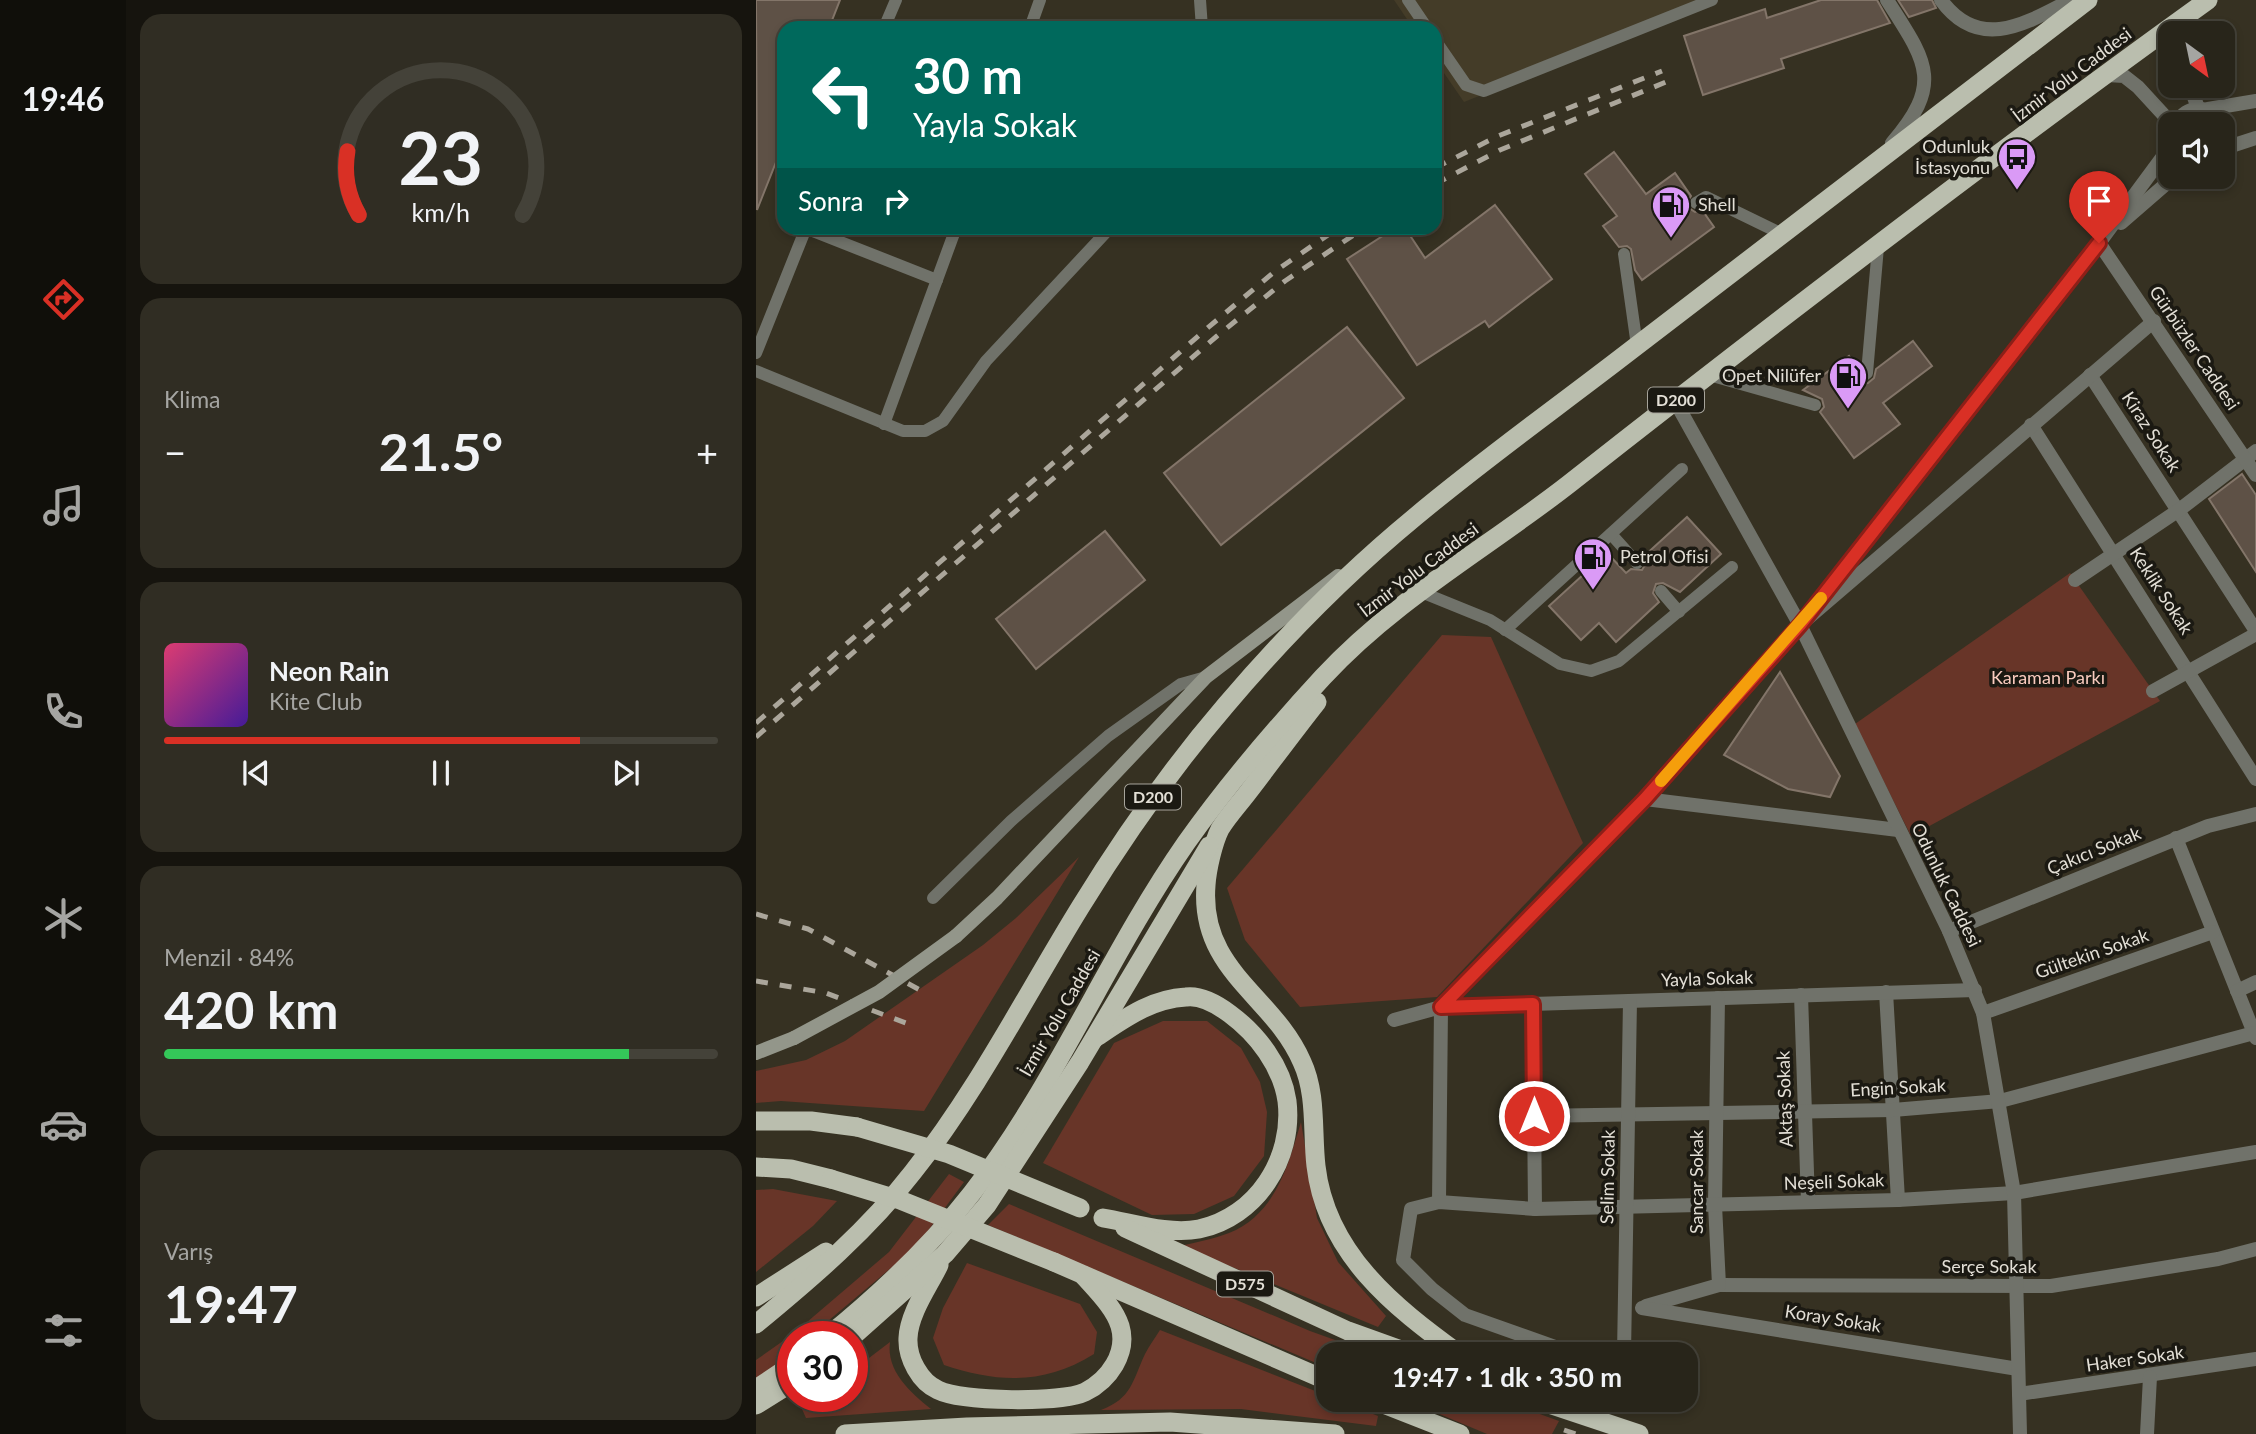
<!DOCTYPE html>
<html lang="tr">
<head>
<meta charset="utf-8">
<style>
	:root { --surface:#28251a; --page:#302d23; --text:#f1f3f6; --muted:#a5a5a2; --line:#444239; --accent:#d93025 }
	body { margin:0; font-family:Lato,sans-serif; background:var(--page); color:var(--text); height:100vh; display:flex; flex-direction:column; font-size:26px; white-space:nowrap }
	* { box-sizing:border-box; margin:0 }
	p { font-size:23px; color:var(--muted) }
	.icon { flex:none; width:38px; height:38px; fill:none; stroke:currentColor; stroke-width:2; stroke-linecap:round; stroke-linejoin:round }
	.map { position:relative; flex:1; overflow:hidden }
	.sheet { display:flex; flex-direction:column; gap:14px; padding:14px; background:#16140e; width:630px }
	.sheet>* { flex:none }
	.top-card { position:absolute; left:21px; top:21px; width:665px; height:214px; border-radius:21px; box-shadow:0 4px 10px #0003,0 0 0 2px var(--line); background:#00695c; color:#fff; overflow:hidden }
	.needle { width:46px; rotate:147deg }
	.fabs { position:absolute; left:1402px; top:21px; display:grid; gap:14px }
	.fabs a { display:grid; place-items:center; width:77px; height:77px; border-radius:14px; background:var(--surface); box-shadow:0 4px 10px #0003,0 0 0 2px var(--line); font-size:35px }
	.speed { position:absolute; left:21px; top:1321px; display:flex; gap:14px; font-size:35px; font-weight:700; text-align:center }
	.speed>* { display:grid; place-content:center; width:91px; height:91px; border-radius:50%; background:var(--surface); box-shadow:0 4px 10px #0003,0 0 0 2px var(--line); line-height:1 }
	.speed .limit { border:10px solid #d22; background:#fff; color:#111 }
	.pin { position:absolute; display:grid; place-items:center; width:60px; height:60px; color:#fff; margin:-72px -30px; border-radius:50% 50% 50% 0; rotate:-45deg; box-shadow:0 0 7px #0007 }
	.pin .icon { rotate:45deg }
	.me { position:absolute; width:77px; margin:-38px; rotate:0deg; stroke-linejoin:round; filter:drop-shadow(0 0 5px #0008) }
	.turn { display:flex; align-items:center; gap:24px; height:147px; padding:0 21px; font-size:32px }
	.turn .icon { width:91px; height:91px; stroke-width:2.5 }
	.turn b { display:block; font-size:49px; line-height:60px }
	.then { display:flex; align-items:center; height:66px; padding:0 21px; background:#0003; gap:14px; font-size:26px }
	.big { font-size:52px; font-weight:700; line-height:1.1 }
	.sheet .tile { flex:1; display:flex; flex-direction:column; justify-content:center; gap:10px; min-width:0; padding:0 24px; border-radius:21px; background:var(--page) }
	.sheet .dial { align-items:center; gap:0 }
	.dial svg { height:182px; overflow:visible; fill:none; stroke:var(--line); stroke-width:7; stroke-linecap:round; text-anchor:middle }
	.dial text { fill:var(--text); stroke:none }
	.song { display:flex; align-items:center; gap:21px }
	.cover { width:84px; height:84px; border-radius:10px; background:linear-gradient(135deg,hsl(340 70% 55%),hsl(260 70% 35%)) }
	.played { height:7px; border-radius:4px; background:linear-gradient(90deg,var(--accent) 75%,var(--line) 75%) }
	.keys { display:flex; justify-content:space-around; direction:ltr }
	.heat { display:flex; justify-content:space-between; align-items:center; font-size:38px; direction:ltr }
	.charge { height:10px; border-radius:5px; background:linear-gradient(90deg,#34c759 84%,var(--line) 0) }
	.trip { position:absolute; left:560px; top:1342px; width:382px; height:70px; border-radius:21px; background:var(--surface); box-shadow:0 4px 10px #0003,0 0 0 2px var(--line); font-weight:700; line-height:70px; text-align:center }
	main { display:flex; flex:1; min-height:0 }
	.menu { display:flex; flex-direction:column; width:126px; justify-content:space-around; align-items:center; background:#100f0a; color:var(--muted) }
	.menu .icon { width:49px; height:49px }
	.menu .active { color:var(--accent) }
	.menu b { font-size:32px; color:var(--text) }
	.map>svg:first-child { display:block }
</style>
</head>
<body>
<main>
<nav class="menu">
<b>19:46</b>
<svg class="icon active" aria-label="directions" viewBox="0 0 24 24"><path d="M12 3l9 9-9 9-9-9zM9 14v-3h6M13 9l2 2-2 2"/></svg>
<svg class="icon" aria-label="music" viewBox="0 0 24 24"><path d="M9 18V5l10-2v13"/><circle cx="6" cy="18" r="3"/><circle cx="16" cy="16" r="3"/></svg>
<svg class="icon" aria-label="phone" viewBox="0 0 24 24"><path d="M5 4h4l2 5-3 2q2 4 5 5l2-3 5 2v4C11 20 4 13 5 4z"/></svg>
<svg class="icon" aria-label="climate" viewBox="0 0 24 24"><path d="M12 3v18M4 7l16 10M4 17L20 7"/></svg>
<svg class="icon" aria-label="car" viewBox="0 0 24 24"><path d="M5 17H2v-5l4-1 3-4h7l3 4 3 1v5h-3M9 17h6M6 11h13"/><circle cx="7" cy="17" r="2"/><circle cx="17" cy="17" r="2"/></svg>
<svg class="icon" aria-label="filters" viewBox="0 0 24 24"><path d="M4 7h16M4 17h16"/><circle cx="9" cy="7" r="2"/><circle cx="15" cy="17" r="2"/></svg>
</nav>
<section class="sheet">
<div class="tile dial"><svg viewBox="0 0 100 80">
<path d="M14 69A42 42 0 1 1 86 69"/>
<path d="M14 69A42 42 0 0 1 9 41" stroke="#d93025"/>
<text x="50" y="56" font-size="32" font-weight="700">23</text>
<text x="50" y="72" font-size="11">km/h</text>
</svg></div>
<div class="tile"><p>Klima</p>
<div class="heat"><a>−</a><b class="big">21.5°</b><a>+</a></div>
</div>
<div class="tile">
<div class="song"><i class="cover"></i><div><b>Neon Rain</b><p>Kite Club</p></div></div>
<div class="played"></div>
<div class="keys"><svg class="icon" aria-label="previous" viewBox="0 0 24 24"><path d="M18 5L8 12l10 7zM5 5v14"/></svg><svg class="icon" aria-label="pause" viewBox="0 0 24 24"><path d="M8 5v14M16 5v14"/></svg><svg class="icon" aria-label="next" viewBox="0 0 24 24"><path d="M6 5l10 7-10 7zM19 5v14"/></svg></div>
</div>
<div class="tile"><p>Menzil · 84%</p><b class="big">420 km</b><div class="charge"></div></div>
<div class="tile"><p>Varış</p><b class="big">19:47</b></div>
</section>
<div class="map">
<svg width="1500" height="1434" viewBox="0 0 1500 1434">
	<rect width="100%" height="100%" fill="#363122"/>
	<path fill="#443c28" d="M638,0H963L708,102L679,60V28H657Z"/>
	<g fill="#683528">
		<path d="M1314,573L1404,701L1155,836L1099,724Z"/>
		<path d="M686,635L735,637L827,843L681,997L544,1007L489,940L471,888Z"/>
		<path d="M323,857L168,1111L25,1101L0,1103V1071L50,1060L89,1041L227,945L260,918Z"/>
		<path d="M407,1021H451L485,1048L504,1082L511,1112L508,1156L478,1196L438,1214L396,1215L287,1163L358,1043Z"/>
		<path d="M545,1122L561,1218L582,1262L630,1316L622,1327L425,1246C440,1242 458,1239 473,1233C520,1214 532,1165 545,1122Z"/>
		<path d="M193,1174L208,1182L160,1247L53,1337H37V1351L0,1381V1360L37,1334L133,1252Z"/>
		<path d="M17,1189L81,1201L57,1226L0,1272V1190Z"/>
		<path d="M253,1204L554,1331L618,1354H572V1368L232,1225Z"/>
		<path d="M211,1263L324,1304L341,1332L338,1354C288,1385 242,1383 188,1365L177,1338L187,1308Z"/>
		<path d="M404,1330L572,1396V1400H582L622,1416L620,1426L485,1409L345,1410C376,1398 376,1382 389,1354C393,1346 399,1338 404,1330Z"/>
		<path d="M134,1342C130,1371 154,1392 175,1409L50,1418L46,1409L62,1397L96,1396V1371Z"/>
		<path d="M650,1400H745L803,1421L796,1434H731Z"/>
	</g>
	<g fill="#5e5146" stroke="#837569" stroke-width="2">
		<path d="M0,0H84L73,28H28V142L1,210Z"/>
		<path d="M1065,0H1121L1134,23L1025,59L1028,68L947,95L928,36L1009,9L1011,18Z"/>
		<path d="M1142,0H1176L1180,8L1153,17Z"/>
		<path d="M858,152L890,194L919,173L935,196L931,202L933,208L939,212L946,210L958,227L886,280L879,270L875,249L871,246L863,247L847,226L861,216L829,174Z"/>
		<path d="M739,205L796,279L733,327L729,321L661,365L591,259L639,228H649L669,258Z"/>
		<path d="M591,327L648,398L465,545L408,473Z"/>
		<path d="M1157,341L1176,366L1127,403L1144,424L1098,458L1064,412L1068,407L1066,399L1047,390L1093,356L1102,369L1100,381L1104,384L1112,383L1118,378L1120,369Z"/>
		<path d="M1486,474L1500,495V572L1453,499Z"/>
		<path d="M931,517L965,554L924,592L907,583L900,584L897,593L903,602L860,642L843,623L825,640L793,606L851,553L870,573L875,569L886,570L889,565L887,557Z"/>
		<path d="M349,531L389,580L280,669L240,619Z"/>
		<path d="M1024,672L1084,776L1074,797L1032,789L968,755Z"/>
	</g>
	<g fill="none" stroke-linecap="round" stroke-linejoin="round">
		<g stroke="#70726a" stroke-width="12">
			<path d="M444,0L446,28"/>
			<path d="M652,0L671,28"/>
			<path d="M128,28L140,0"/>
			<path d="M274,28L284,0"/>
			<path d="M679,40L710,85L728,91L956,0"/>
			<path d="M940,203L950,197L1024,233"/>
			<path d="M49,228L181,280"/>
			<path d="M868,254L881,346"/>
			<path d="M0,353L50,228"/>
			<path d="M0,371L147,431H169L187,421L230,361L354,228"/>
			<path d="M953,375L1059,405"/>
			<path d="M1107,376L1111,373L1122,247"/>
			<path d="M128,424L200,228"/>
			<path d="M855,534L881,563"/>
			<path d="M905,591L923,612"/>
			<path d="M665,592L734,620L804,664L835,671L863,661L976,567"/>
			<path d="M749,630L926,469"/>
			<path d="M177,898L255,821L352,736L425,684L450,677"/>
		</g>
		<g stroke="#70726a" stroke-width="14">
			<path d="M1452,109L1500,101"/>
			<path d="M1466,149L1500,138"/>
			<path d="M1334,375L1500,631"/>
			<path d="M1275,425L1500,779"/>
			<path d="M1319,580L1423,510L1500,451"/>
			<path d="M1397,691L1500,634"/>
			<path d="M889,799L1142,830"/>
			<path d="M1420,838L1500,1038"/>
			<path d="M1193,931L1452,826L1500,814"/>
			<path d="M1481,991L1500,982"/>
			<path d="M1130,992L1142,1200"/>
			<path d="M1045,995L1052,1202"/>
			<path d="M777,1004L779,1209"/>
			<path d="M1227,1013L1457,932"/>
			<path d="M638,1020L685,1007L889,799L1044,625L1398,321"/>
			<path d="M778,1116L1137,1110L1244,1101L1498,1033"/>
			<path d="M683,1202L685,1007L1219,990"/>
			<path d="M963,1285L1295,1286L1462,1259L1500,1249"/>
			<path d="M890,1306L963,1285L959,1205L962,998"/>
			<path d="M886,1308L1262,1369"/>
			<path d="M819,1354L709,1315L676,1289L647,1260L655,1209L683,1202L779,1209L1142,1200L1258,1193L1500,1152"/>
			<path d="M868,1354L874,1001"/>
			<path d="M1263,1394L1500,1359"/>
			<path d="M1391,1434L1394,1377"/>
		</g>
		<g stroke="#70726a" stroke-width="14">
			<path d="M1131,0C1169,60 1189,82 1136,143"/>
			<path d="M1185,0C1223,52 1269,24 1315,0"/>
			<path d="M1351,75L1368,76L1382,87L1416,124"/>
			<path d="M1434,86L1442,108"/>
			<path d="M1421,124C1428,107 1445,105 1460,114L1466,124"/>
			<path d="M1365,223L1418,177"/>
			<path d="M1343,243L1500,475"/>
			<path d="M919,401L1044,625L1193,931L1227,1013L1258,1193L1264,1434"/>
			<path d="M1044,625L1343,243L1414,147"/>
		</g>
		<g stroke="#93968a" stroke-width="14">
			<path d="M200,936L241,898L450,677L582,576"/>
			<path d="M0,1053L38,1038"/>
		</g>
		<g stroke="#babeae" stroke-width="19">
			<path d="M561,702C538,731 516,761 493,791C484,803 472,816 464,829C457,843 451,870 450,885C443,971 517,995 546,1062C561,1094 556,1132 560,1166C570,1253 638,1307 703,1354"/>
			<path d="M339,1038C368,1019 394,999 430,997C445,995 462,1005 474,1014C501,1034 526,1066 531,1101C538,1159 500,1217 443,1229C413,1235 377,1223 347,1218"/>
			<path d="M0,1121H55L101,1127"/>
			<path d="M0,1167L35,1169L75,1179"/>
			<path d="M369,1228L592,1331L656,1354"/>
			<path d="M298,1262L572,1381"/>
			<path d="M183,1265C173,1286 153,1313 152,1338C151,1358 164,1382 182,1390C206,1402 306,1403 329,1392C353,1380 372,1353 364,1326C358,1307 340,1290 327,1275"/>
			<path d="M0,1297L70,1252"/>
			<path d="M0,1324C57,1277 112,1230 157,1172C222,1090 270,995 325,906C368,836 416,768 470,705C527,638 591,573 659,517C727,460 800,408 870,354C1024,236 1178,118 1332,0"/>
			<path d="M71,1337C124,1294 174,1247 216,1193C300,1085 352,955 430,843C471,785 519,729 567,677C638,600 731,548 813,484C1023,319 1235,156 1452,0"/>
			<path d="M96,1337L189,1254L231,1205L324,1062L453,846"/>
			<path d="M0,1389L37,1364"/>
			<path d="M617,1400L704,1434"/>
			<path d="M781,1400L883,1434"/>
			<path d="M0,1405L37,1382"/>
			<path d="M89,1434L211,1427L414,1422L579,1434"/>
		</g>
		<g stroke="#aba69b" stroke-width="5" stroke-dasharray="12 12" stroke-linecap="butt">
			<path d="M679,168L742,136L906,71"/>
			<path d="M679,184L744,150L910,82"/>
			<path d="M0,723L448,331L518,272L582,228"/>
			<path d="M0,737L461,336L529,281L608,228"/>
			<path d="M0,914L52,929L173,995"/>
			<path d="M0,981L70,993L155,1025"/>
			<path d="M808,1430L820,1434"/>
		</g>
		<path stroke="#93968a" stroke-width="14" d="M38,1038L123,992L200,936"/>
		<g stroke="#babeae" stroke-width="19">
			<path d="M101,1127L193,1154L324,1208"/>
			<path d="M75,1179L144,1200L298,1262"/>
		</g>
	</g>
	<g fill="none" stroke-linecap="round" stroke-linejoin="round">
		<g stroke="#8d1f18" stroke-width="18">
			<path id="route" d="M778,1116L777,1004L685,1007L889,799L1044,625L1343,243"/>
		</g>
		<use href="#route" stroke="#d93025" stroke-width="12"/>
		<path stroke="#f59e0b" stroke-width="12" d="M905,781L1065,598"/>
	</g>
	<defs>
		<g id="bus-pin" transform="scale(2.0125)"><path d="M0 17L-7.5 6A9.5 9.5 0 1 1 7.5 6Z" fill="#da9af6" stroke="#1b1912"/><path d="M-5-6H5V4H4V6H2V4H-2V6H-4V4H-5ZM-3.5-4V0h7V-4ZM-3.5 1.2v1.5H-2V1.2ZM2 1.2v1.5H3.5V1.2Z" fill="#111"/></g>
		<g id="fuel-pin" transform="scale(2.0125)"><path d="M0 17L-7.5 6A9.5 9.5 0 1 1 7.5 6Z" fill="#da9af6" stroke="#1b1912"/><path d="M-5.5-6h7V0h2V4h1.3V-2.5L3-4.5l.8-.8L6-3V5H2.5V1h-1V6h-7ZM-4.2-4.7v3.2H.2V-4.7Z" fill="#111"/></g>
	</defs>
	<g fill-rule="evenodd">
		<use href="#bus-pin" x="1261" y="157"/>
		<use href="#fuel-pin" x="915" y="205"/>
		<use href="#fuel-pin" x="1092" y="376"/>
		<use href="#fuel-pin" x="837" y="557"/>
	</g>
	<g text-anchor="middle" stroke-width="7" stroke-linejoin="round" paint-order="stroke">
		<g fill="#1b1912" stroke="#a7a49b" stroke-width="2">
			<rect x="892" y="387.5" width="56" height="25" rx="5"/>
			<rect x="369" y="784.5" width="56" height="25" rx="5"/>
			<rect x="461" y="1271.5" width="56" height="25" rx="5"/>
		</g>
		<g font-size="16" font-weight="bold" fill="#e3dfd6">
			<text x="920" y="406">D200</text>
			<text x="397" y="803">D200</text>
			<text x="489" y="1290">D575</text>
		</g>
		<g font-size="18" fill="#e3dfd6" stroke="#1b1912">
			<text transform="translate(1316 75) rotate(-37)" y="6">İzmir Yolu Caddesi</text>
			<text transform="translate(1438 348) rotate(56)" y="6">Gürbüzler Caddesi</text>
			<text transform="translate(1395 432) rotate(57)" y="6">Kiraz Sokak</text>
			<text transform="translate(663 570) rotate(-37)" y="6">İzmir Yolu Caddesi</text>
			<text transform="translate(1405 591) rotate(57)" y="6">Keklik Sokak</text>
			<text transform="translate(1338 851) rotate(-22)" y="6">Çakıcı Sokak</text>
			<text transform="translate(1190 885) rotate(64)" y="6">Odunluk Caddesi</text>
			<text transform="translate(1336 954) rotate(-19)" y="6">Gültekin Sokak</text>
			<text transform="translate(951 979) rotate(-2)" y="6">Yayla Sokak</text>
			<text transform="translate(304 1013) rotate(-60)" y="6">İzmir Yolu Caddesi</text>
			<text transform="translate(1142 1088) rotate(-3)" y="6">Engin Sokak</text>
			<text transform="translate(1029 1099) rotate(-92)" y="6">Aktaş Sokak</text>
			<text transform="translate(852 1177) rotate(-89)" y="6">Selim Sokak</text>
			<text transform="translate(941 1182) rotate(-90)" y="6">Sancar Sokak</text>
			<text transform="translate(1078 1182) rotate(-2)" y="6">Neşeli Sokak</text>
			<text x="1233" y="1273">Serçe Sokak</text>
			<text transform="translate(1077 1319) rotate(9)" y="6">Koray Sokak</text>
			<text transform="translate(1379 1359) rotate(-8)" y="6">Haker Sokak</text>
		</g>
		<g font-size="18" fill="#e3dfd6" stroke="#1b1912" text-anchor="end">
			<text x="1234" y="153">Odunluk<tspan x="1234" dy="21">İstasyonu</tspan></text>
			<text x="942" y="211" text-anchor="start">Shell</text>
			<text x="1065" y="382">Opet Nilüfer</text>
			<text x="864" y="563" text-anchor="start">Petrol Ofisi</text>
		</g>
		<g font-size="18" fill="#f9cbbe" stroke="#1b1912">
			<text x="1292" y="684">Karaman Parkı</text>
		</g>
	</g>
</svg>
<div class="fabs">
<a><svg class="needle" viewBox="-14 -14 28 28"><path d="M0-13l5 13h-10z" fill="#e53935"/><path d="M0 13l5-13h-10z" fill="#a5a5a2"/></svg></a>
<a><svg class="icon" aria-label="sound" viewBox="0 0 24 24"><path d="M4 9h4l5-4v14l-5-4H4zM17 9q2 3 0 6"/></svg></a>
</div>
<div class="speed"><div class="limit">30</div></div>
<div class="pin" style="left:1343px;top:243px;background:#d93025"><svg class="icon" aria-label="arrive" viewBox="0 0 24 24"><path d="M6 21V4h12l-3 4 3 4H6"/></svg></div>
<svg class="me" style="left:778px;top:1116px" viewBox="-20 -20 40 40"><circle r="17" fill="#d93025" stroke="#fff" stroke-width="3"/><path d="M0-11L8 9 0 5-8 9z" fill="#fff"/></svg>
<div class="trip">19:47 · 1 dk · 350 m</div>
<div class="top-card">
<div class="turn"><svg class="icon" aria-label="left" viewBox="0 0 24 24"><path d="M17 20v-9H6M10 6l-5 5 5 5"/></svg><div><b>30 m</b>Yayla Sokak</div></div>
<div class="then">Sonra<svg class="icon" aria-label="right" viewBox="0 0 24 24"><path d="M7 20v-9h11M14 6l5 5-5 5"/></svg></div>
</div>
</div>
</main>
</body>
</html>
